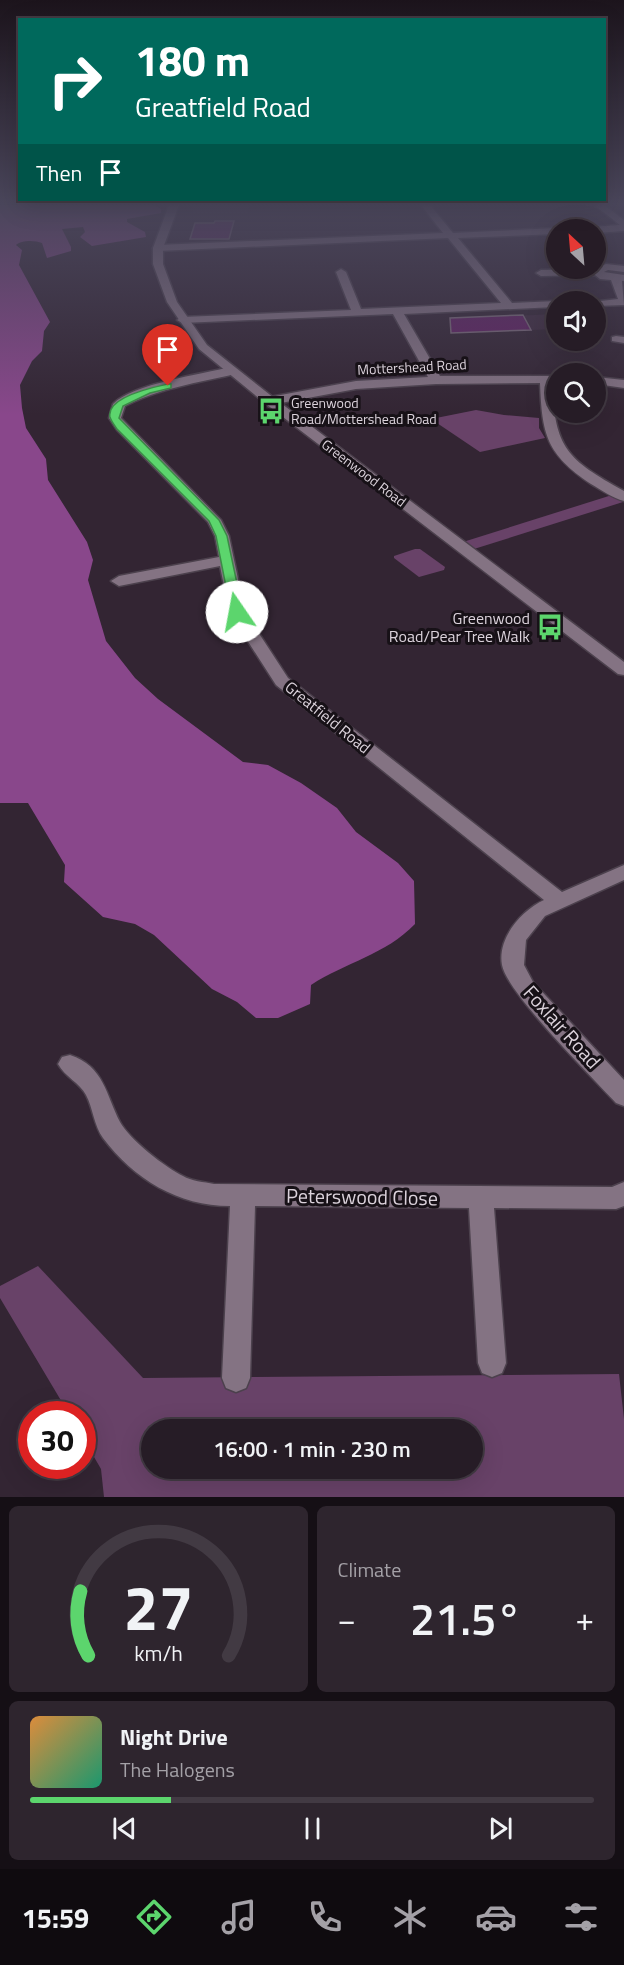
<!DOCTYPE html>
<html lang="en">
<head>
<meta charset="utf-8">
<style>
	:root { --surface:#261c26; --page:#2e252e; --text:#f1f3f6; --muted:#a4a1a7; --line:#423a43; --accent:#5cd56d }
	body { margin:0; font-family:"Titillium Web",sans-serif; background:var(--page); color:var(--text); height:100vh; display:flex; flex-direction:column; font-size:22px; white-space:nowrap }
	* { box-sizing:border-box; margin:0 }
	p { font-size:20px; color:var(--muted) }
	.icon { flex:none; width:33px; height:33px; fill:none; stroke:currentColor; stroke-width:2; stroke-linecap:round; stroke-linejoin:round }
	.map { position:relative; height:1497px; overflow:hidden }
	.details { display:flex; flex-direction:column; gap:9px; padding:9px; background:#150f15; flex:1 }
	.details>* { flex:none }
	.hud { position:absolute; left:18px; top:18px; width:588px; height:183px; border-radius:0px; box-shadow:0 6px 24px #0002,0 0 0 2px var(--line); background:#00695c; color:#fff; overflow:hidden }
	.needle { width:39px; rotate:334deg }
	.controls { position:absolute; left:546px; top:219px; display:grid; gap:12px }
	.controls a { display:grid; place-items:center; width:60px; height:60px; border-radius:50%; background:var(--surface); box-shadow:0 6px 24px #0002,0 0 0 2px var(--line); font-size:30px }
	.speed { position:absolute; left:18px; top:1401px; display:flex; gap:12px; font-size:30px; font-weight:700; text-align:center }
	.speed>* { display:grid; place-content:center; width:78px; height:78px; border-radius:50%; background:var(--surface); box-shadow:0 6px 24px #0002,0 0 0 2px var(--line); line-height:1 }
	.speed .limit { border:9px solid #d22; background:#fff; color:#111 }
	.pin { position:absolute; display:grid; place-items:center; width:51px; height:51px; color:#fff; margin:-62px -26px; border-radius:50% 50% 50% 0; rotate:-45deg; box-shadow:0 0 6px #0007 }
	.pin .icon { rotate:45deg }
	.me { position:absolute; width:66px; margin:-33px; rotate:348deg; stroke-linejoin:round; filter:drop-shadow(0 0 4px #0008) }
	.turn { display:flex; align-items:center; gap:21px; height:126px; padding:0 18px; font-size:27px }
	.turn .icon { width:78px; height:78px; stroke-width:2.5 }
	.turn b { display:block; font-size:42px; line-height:51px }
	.then { display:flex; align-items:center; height:57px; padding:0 18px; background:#0003; gap:12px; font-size:22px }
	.big { font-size:45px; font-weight:600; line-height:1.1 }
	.details .card { flex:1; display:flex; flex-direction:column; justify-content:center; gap:9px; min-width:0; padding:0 21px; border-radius:9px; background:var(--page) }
	.details .dial { align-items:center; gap:0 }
	.dial svg { height:156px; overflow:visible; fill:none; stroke:var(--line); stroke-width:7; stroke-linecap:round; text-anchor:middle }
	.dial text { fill:var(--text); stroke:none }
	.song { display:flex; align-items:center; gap:18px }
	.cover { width:72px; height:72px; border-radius:9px; background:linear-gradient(135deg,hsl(30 70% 55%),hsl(160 70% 35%)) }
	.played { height:6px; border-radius:3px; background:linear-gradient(90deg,var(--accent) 25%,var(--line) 25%) }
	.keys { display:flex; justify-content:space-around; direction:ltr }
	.heat { display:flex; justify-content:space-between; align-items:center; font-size:33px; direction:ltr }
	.details .tiles { flex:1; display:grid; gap:9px; grid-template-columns:1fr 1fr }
	.card:last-child { grid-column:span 2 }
	.trip { position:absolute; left:141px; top:1419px; width:342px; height:60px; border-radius:30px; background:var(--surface); box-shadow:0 6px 24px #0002,0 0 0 2px var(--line); font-weight:600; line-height:60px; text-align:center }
	.dock { display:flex; height:96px; justify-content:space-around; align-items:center; background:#0f0b0f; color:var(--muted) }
	.dock .icon { width:42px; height:42px }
	.dock .on { color:var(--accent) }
	.dock b { font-size:27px; color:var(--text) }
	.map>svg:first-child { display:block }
</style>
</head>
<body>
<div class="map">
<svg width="624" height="1497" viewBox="0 0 624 1497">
	<rect width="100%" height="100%" fill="#332533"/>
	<g fill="#3f2c3f">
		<path d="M193,205H249V206L248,213H193Z"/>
		<path d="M555,314L556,329L456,333L450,319Z"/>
	</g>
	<g fill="#684268" fill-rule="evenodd">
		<path d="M476,410L504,415L539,418V428L545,438L480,452L431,419Z"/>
		<path d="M612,495L623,502L474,549L463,542Z"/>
		<path d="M415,549H420L445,567L444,570L419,577L394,558V556Z"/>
		<path d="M38,1266L143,1378L619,1374L624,1419V1497H104L101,1469L83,1438L82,1414H69L0,1298V1286ZM152,1430H472V1468H152Z"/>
	</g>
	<path fill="#89478b" d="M0,205H154L161,209V213L127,219V222L145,232L146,237L92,246L80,237L85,232L83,227L62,229L71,247V251L47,258L42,243C35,240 21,240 16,245L22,250L19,265L50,322L44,331L42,351L32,361L20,385L22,408L26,428L46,459L48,480L87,542L93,560L88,580L106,641L135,678L158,699L243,762L268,765L301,783L337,808L356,832L398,863L414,881L415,924C385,955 346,962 311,985L310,1004L278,1018H256L237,1002L212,989L154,935L135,924L103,917L64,882L65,865L28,803H0Z"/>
	<g fill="#612163" stroke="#7a6979" stroke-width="1.5">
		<path d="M215,221H234L229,239H190L195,223H214Z"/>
		<path d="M523,315L531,330L451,333L450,318Z"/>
	</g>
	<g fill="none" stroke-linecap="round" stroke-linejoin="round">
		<g stroke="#4c414d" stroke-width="3">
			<g id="street">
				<path d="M421,205H430L453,233L556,228L560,230H556V234L458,238L512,303L556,301L559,302H556V307L404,314L440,376H556V382L552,383C555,449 567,459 624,491V501C613,498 601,490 591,484C546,454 542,434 540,383L436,384L356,389L270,405L264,401L270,397L356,381L428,377L393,314L182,323L177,320L182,317L351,310L336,272L341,269L346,272L361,309L501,303L448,238L158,251L153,248L158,245L443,233Z"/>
				<path d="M594,205H604L624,220V231L596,233V230H586L590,227L620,225Z"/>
				<path d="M606,264L624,266V272L608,270L604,272L624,275V281H622L624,305L596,306V302H592L618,299L611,280L600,279L595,275L541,276L536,273L541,270L595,269Z"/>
				<path d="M616,336L624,337V343L612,341V337Z"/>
				<path d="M231,367L235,368V374C197,383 160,388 125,406L121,418L221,520L229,536L245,612L288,678L562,892L624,865V880L545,916L526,940L524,965L533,982L624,1080V1106L616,1103C593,1078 507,993 502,965C497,938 522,910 544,900L276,685L229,612L220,566L119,586L111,581L119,576L219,557L215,536L208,522L117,430L109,418L113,404C132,384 202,374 231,367Z"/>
				<path d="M596,377L624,380V388L596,384Z"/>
				<path d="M70,1055C104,1066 106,1095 120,1122C129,1139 166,1168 183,1176C191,1181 204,1182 214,1184L612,1187L624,1182V1206L616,1209L494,1208L506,1363L502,1373L492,1377L482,1373L478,1363L469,1208L255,1206L250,1378L246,1388L236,1392L226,1388L222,1378L230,1206C178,1206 134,1179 103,1138C94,1126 93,1108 86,1095C80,1083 65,1077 58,1064L62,1057Z"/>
			</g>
		</g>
		<g stroke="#4c414d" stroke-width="3">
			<path id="secondary" d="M169,205H179L163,248V264L177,302L207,345L274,398L624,662V675L618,674L266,404L199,349L167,302L153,264V248Z"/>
		</g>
		<use href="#street" fill="#847383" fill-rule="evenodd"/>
		<use href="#secondary" fill="#847383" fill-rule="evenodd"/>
	</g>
	<linearGradient id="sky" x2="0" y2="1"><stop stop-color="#1c141c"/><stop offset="0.49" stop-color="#4a465b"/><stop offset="1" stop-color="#4a465b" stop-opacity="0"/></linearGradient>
	<rect width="624" height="415" fill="url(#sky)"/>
	<path fill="#5cd56d" stroke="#3c8a47" stroke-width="1.5" d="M168,384H171V388L150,393L123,406L119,418L219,520L227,536L243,612L242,614H233L231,612L216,536L209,521L117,429C115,426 111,421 110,417C106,397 154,387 168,384Z"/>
	<defs>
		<g id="bus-bare" transform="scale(2.07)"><path d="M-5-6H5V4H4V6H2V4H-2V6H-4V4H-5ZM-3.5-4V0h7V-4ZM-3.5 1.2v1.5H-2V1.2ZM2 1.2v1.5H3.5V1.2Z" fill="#5cd56d" stroke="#171117" stroke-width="2.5" paint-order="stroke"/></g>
	</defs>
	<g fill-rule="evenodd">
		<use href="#bus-bare" x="271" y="411"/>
		<use href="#bus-bare" x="550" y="627"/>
	</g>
	<g text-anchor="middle" stroke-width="6" stroke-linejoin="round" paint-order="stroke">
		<g font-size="14" fill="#dbd2db" stroke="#171117">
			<text transform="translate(412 367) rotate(-3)" y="5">Mottershead Road</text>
			<text transform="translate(364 473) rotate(37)" y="5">Greenwood Road</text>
		</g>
		<g font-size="14" fill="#dbd2db" stroke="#171117" text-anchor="start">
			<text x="291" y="408">Greenwood<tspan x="291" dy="16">Road/Mottershead Road</tspan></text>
		</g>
		<g font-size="16" fill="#dbd2db" stroke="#171117" text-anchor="end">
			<text x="530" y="624">Greenwood<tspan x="530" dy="18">Road/Pear Tree Walk</tspan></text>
		</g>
		<g font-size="16" fill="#dbd2db" stroke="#171117">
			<text transform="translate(328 717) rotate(39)" y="6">Greatfield Road</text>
		</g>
		<g font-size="20" fill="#dbd2db" stroke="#171117">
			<text transform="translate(562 1027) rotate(48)" y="7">Foxlair Road</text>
			<text transform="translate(362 1197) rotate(1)" y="7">Peterswood Close</text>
		</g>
	</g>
</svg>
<div class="controls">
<a><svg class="needle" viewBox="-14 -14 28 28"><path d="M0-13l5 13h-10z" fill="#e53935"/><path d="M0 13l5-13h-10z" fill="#a4a1a7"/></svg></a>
<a><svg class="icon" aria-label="sound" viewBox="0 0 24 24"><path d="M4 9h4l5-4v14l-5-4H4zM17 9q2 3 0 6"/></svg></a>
<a><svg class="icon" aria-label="search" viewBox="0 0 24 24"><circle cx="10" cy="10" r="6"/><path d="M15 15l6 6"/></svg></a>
</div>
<div class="speed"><div class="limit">30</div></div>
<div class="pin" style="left:168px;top:386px;background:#d93025"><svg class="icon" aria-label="arrive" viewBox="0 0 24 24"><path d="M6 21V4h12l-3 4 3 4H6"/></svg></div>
<svg class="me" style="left:237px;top:612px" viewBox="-20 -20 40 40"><circle r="19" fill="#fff"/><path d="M0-13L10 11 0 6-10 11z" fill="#5cd56d"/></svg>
<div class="trip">16:00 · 1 min · 230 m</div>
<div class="hud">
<div class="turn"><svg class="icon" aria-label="right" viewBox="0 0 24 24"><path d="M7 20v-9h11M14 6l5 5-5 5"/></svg><div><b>180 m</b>Greatfield Road</div></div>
<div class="then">Then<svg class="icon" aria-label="arrive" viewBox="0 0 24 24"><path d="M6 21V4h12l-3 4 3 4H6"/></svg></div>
</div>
</div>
<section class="details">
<div class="tiles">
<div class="card dial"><svg viewBox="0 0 100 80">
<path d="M14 69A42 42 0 1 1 86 69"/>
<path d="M14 69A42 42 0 0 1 10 36" stroke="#5cd56d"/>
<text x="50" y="56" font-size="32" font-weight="700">27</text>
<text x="50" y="72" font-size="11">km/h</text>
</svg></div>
<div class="card"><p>Climate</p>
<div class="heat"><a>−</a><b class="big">21.5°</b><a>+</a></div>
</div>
<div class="card">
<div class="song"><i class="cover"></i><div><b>Night Drive</b><p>The Halogens</p></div></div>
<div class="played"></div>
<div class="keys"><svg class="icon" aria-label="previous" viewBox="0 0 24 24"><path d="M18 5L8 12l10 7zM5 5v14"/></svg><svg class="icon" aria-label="pause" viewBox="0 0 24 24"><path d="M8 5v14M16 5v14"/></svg><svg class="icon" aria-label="next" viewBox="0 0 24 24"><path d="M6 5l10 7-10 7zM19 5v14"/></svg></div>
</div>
</div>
</section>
<nav class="dock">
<b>15:59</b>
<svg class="icon on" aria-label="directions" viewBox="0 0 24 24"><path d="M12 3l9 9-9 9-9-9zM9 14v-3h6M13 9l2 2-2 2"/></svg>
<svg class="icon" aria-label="music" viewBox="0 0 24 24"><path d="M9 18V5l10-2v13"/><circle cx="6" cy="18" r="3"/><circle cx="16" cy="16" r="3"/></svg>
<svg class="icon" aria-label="phone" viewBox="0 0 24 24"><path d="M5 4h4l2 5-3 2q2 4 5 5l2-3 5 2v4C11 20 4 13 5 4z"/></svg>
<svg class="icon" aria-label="climate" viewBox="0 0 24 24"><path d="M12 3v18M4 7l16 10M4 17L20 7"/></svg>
<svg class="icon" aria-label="car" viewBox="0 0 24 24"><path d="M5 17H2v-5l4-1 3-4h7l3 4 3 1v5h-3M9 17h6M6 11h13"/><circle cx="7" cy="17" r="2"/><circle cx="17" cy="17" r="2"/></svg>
<svg class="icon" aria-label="filters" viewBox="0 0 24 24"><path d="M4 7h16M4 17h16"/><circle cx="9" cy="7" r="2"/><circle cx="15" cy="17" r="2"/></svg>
</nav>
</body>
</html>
